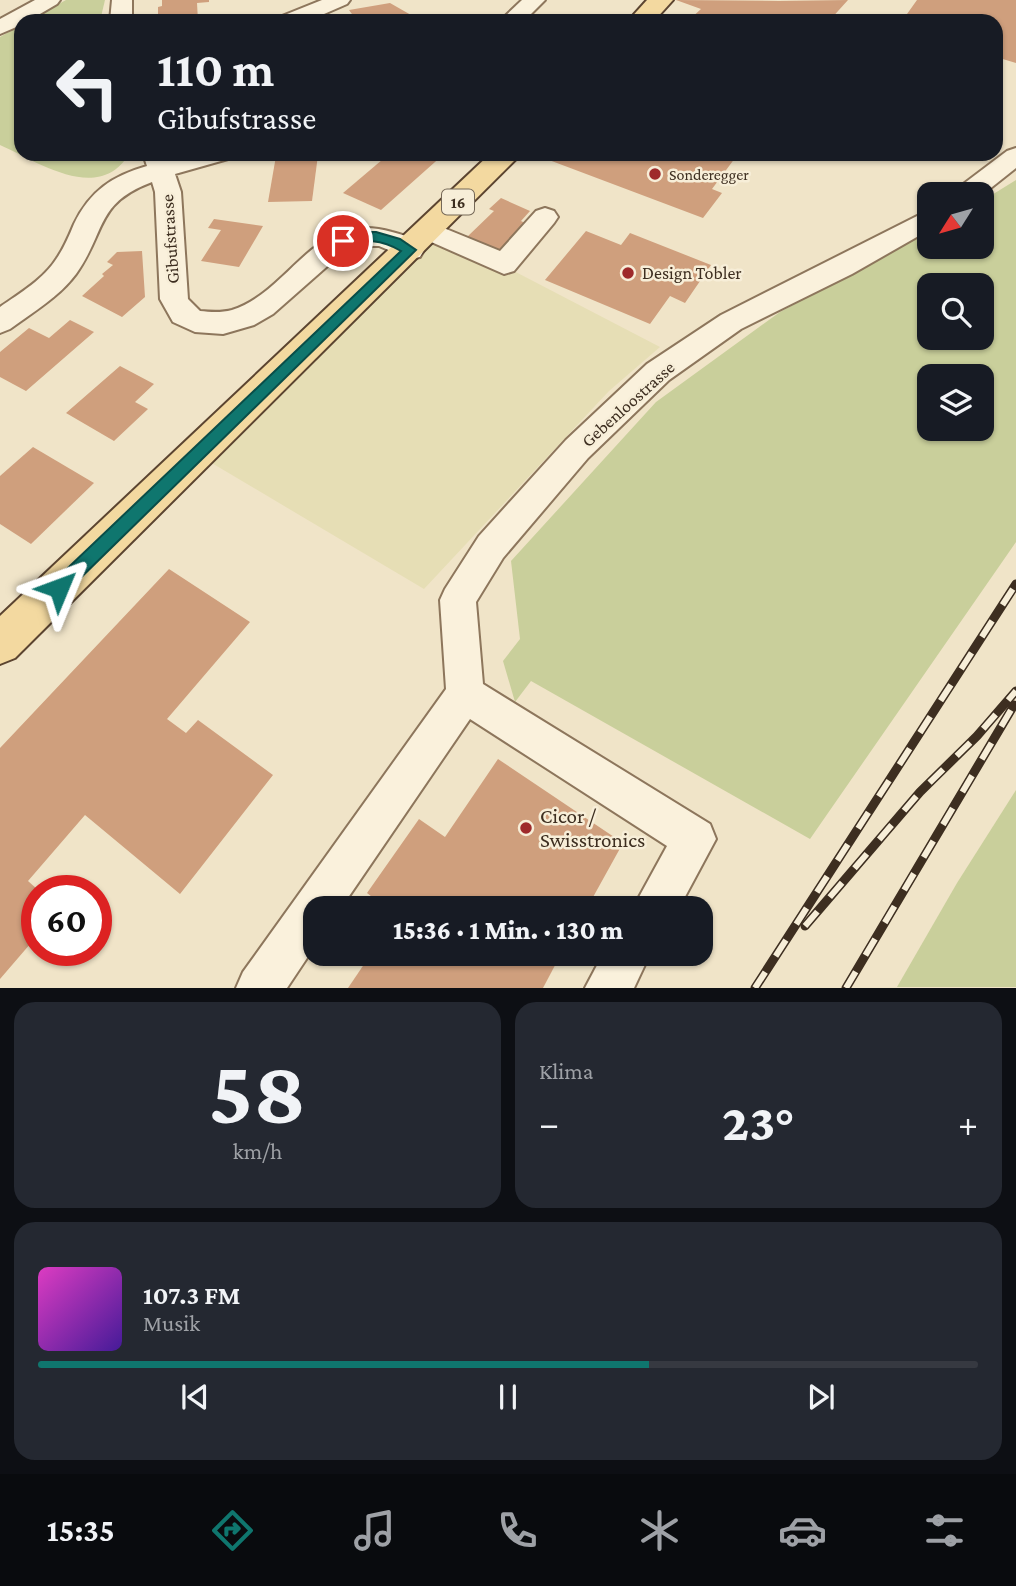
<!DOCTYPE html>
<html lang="de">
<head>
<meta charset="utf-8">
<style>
	:root { --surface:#171b24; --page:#242831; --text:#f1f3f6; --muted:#9ea1a6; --line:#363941; --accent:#0f766e }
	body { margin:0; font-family:"Crimson Pro",serif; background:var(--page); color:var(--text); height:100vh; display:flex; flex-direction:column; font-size:26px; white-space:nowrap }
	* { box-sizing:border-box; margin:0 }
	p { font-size:23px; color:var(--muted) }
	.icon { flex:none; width:38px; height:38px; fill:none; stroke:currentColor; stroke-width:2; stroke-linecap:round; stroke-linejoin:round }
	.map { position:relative; height:988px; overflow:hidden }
	.drawer { display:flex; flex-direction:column; gap:14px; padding:14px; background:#0d0f14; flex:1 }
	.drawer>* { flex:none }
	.guide { position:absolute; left:14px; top:14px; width:989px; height:147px; border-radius:21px; box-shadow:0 2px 5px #0004; background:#171b24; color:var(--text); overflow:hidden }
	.needle { width:46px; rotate:233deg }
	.buttons { position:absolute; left:917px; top:182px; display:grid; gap:14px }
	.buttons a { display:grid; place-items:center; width:77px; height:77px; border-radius:14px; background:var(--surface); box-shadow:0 2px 5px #0004; font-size:35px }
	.speed { position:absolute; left:21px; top:875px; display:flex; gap:14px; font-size:35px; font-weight:700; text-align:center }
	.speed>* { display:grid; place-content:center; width:91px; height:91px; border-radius:50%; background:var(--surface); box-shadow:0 2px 5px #0004; line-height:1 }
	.speed .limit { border:10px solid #d22; background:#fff; color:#111 }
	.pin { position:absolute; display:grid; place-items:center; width:60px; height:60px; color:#fff; margin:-30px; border:4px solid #fff; border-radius:50%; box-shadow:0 2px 7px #0007 }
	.me { position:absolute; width:77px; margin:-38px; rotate:46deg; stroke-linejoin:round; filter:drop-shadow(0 0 5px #0008) }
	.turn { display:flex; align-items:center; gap:24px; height:147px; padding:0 28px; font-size:32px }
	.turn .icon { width:91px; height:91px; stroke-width:2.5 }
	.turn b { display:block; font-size:49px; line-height:60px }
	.big { font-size:52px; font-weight:800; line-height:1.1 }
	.drawer .tile { flex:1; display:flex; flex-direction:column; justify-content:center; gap:10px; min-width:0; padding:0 24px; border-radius:21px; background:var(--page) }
	.drawer .dial { align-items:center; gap:0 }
	.dial b { font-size:91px; line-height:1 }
	.song { display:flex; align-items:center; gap:21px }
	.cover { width:84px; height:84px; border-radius:10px; background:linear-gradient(135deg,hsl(310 70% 55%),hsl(260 70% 35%)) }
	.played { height:7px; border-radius:4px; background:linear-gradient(90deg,var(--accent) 65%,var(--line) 65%) }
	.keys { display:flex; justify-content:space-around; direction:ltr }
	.heat { display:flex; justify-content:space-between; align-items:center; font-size:38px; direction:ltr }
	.drawer .tiles { flex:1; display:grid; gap:14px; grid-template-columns:1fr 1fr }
	.tile:last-child { grid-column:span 2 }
	.trip { position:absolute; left:303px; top:896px; width:410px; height:70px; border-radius:21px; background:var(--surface); box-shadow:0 2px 5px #0004; font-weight:800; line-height:70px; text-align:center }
	.tab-bar { display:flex; height:112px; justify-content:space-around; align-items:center; background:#090b0e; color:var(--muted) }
	.tab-bar .icon { width:49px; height:49px }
	.tab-bar .current { color:var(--accent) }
	.tab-bar b { font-size:32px; color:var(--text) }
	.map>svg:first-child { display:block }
</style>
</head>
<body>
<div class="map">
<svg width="1016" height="988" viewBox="0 0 1016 988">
	<rect width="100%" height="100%" fill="#f0e4c8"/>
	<path fill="#e6deb5" d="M439,232L660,347L609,391L424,589L210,462Z"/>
	<g fill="#c9cf9b" fill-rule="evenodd">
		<path d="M66,0H105L100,21H28Z"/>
		<path d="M21,25V154H129C99,204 38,162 0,145V37Z"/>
		<path d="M1016,180V542L810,839L531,681L515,702L503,661L520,639L511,561L656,402L780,312L929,232V247H982V201ZM929,285H982V338H929ZM929,376H982V429H929Z"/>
		<path d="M1016,790V987H897L957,883Z"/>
	</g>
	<g fill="#cf9f7d">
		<path d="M162,0H209V2L197,3L198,21H158V7L162,6Z"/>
		<path d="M676,0L779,1L848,0L829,21H688L701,9Z"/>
		<path d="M917,0H1016V63L996,57V21H902Z"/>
		<path d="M390,3L418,19L357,21L349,10Z"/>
		<path d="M389,154H444L381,210L343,193Z"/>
		<path d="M554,154H738L712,189L722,193L703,218L549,160Z"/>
		<path d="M318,155L312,201L268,202L276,156Z"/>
		<path d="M501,198L530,211L521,221L529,225L501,253L467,237L494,211L489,209Z"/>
		<path d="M214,219L263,226L239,267L201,261L221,230L208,228Z"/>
		<path d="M586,231L621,245L630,233L711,265L685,303L670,296L650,324L545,280Z"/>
		<path d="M142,251L145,297L122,317L82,296L104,276L102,274L113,265L107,262L117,252Z"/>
		<path d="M70,320L94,332L26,391L0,377V352L29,328L49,338Z"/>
		<path d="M120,366L154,384L135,402L148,409L114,441L66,413Z"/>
		<path d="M33,447L94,483L31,544L0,524V476Z"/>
		<path d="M169,569L250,622L167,719L186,733L198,720L273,775L180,894L85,815L28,881L37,889V936L0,979V748Z"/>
		<path d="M498,759L623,843L587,908H386L367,893L419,819L445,837Z"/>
		<path d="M371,954H561L543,988H348Z"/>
	</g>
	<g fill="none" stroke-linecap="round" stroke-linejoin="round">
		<g stroke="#8d765c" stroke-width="4">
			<g id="minor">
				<path d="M35,0H60L57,4L28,21H21V25L0,34V19Z"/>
				<path d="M112,0H132V21H110Z"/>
				<path d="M322,0H350L347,4L308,21H279L282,16Z"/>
				<path d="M522,0H545L524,21H500Z"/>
				<path d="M1016,148V168L982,195L954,194L958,188L1007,151Z"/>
				<path d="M143,154H167L169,160L192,154H231L228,159L175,174L181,192L188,299L200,311C210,312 221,313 232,310C293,290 314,209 392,232C404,235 417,239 424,250L420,257L410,259L379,246H358L340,255L273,314L254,325L223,334L195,332L173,322L160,299L155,192L152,182C95,203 106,232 76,274C59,297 33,312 10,329L0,333V307C20,293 44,279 57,258C64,248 69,236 74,224C90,191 112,176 147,166Z"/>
				<path d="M545,208L554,211L558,217L554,223L514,271L504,274L420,237L416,231L420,225L429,222L500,251L536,211Z"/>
				<path d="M929,210V230L852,274L741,329L669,380L588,458L503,558L476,602L483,684L710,824L716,839L679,908H633L667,846L470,719L341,908H315V946L287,988H236L243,972L446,689L440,600L445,589L479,536L566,440L647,364L721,315Z"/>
				<path d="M603,954H650L634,988H585Z"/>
			</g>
		</g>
		<g stroke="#5b4430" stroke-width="4">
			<g id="major">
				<path d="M647,0H673L654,21H628Z"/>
				<path d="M490,154H521L15,658L0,664V616Z"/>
			</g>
		</g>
		<use href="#minor" fill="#faf1dc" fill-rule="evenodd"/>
		<use href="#major" fill="#f3d9a0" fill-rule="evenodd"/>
		<g stroke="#3d2e20" stroke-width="9">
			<g id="rail">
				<path d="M805,926L920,792L977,736L1016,691"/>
				<path d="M755,988L1016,584"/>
				<path d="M846,988L1014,705"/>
			</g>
		</g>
		<use href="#rail" stroke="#f7eed8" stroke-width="6" stroke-dasharray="19" stroke-linecap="butt"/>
	</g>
	<path fill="#0f766e" stroke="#0a4d48" stroke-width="2" d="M376,232L400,239L416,250L65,593L59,595L53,593L50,588L53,582L401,251C381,239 365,239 343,245L337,241L356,232Z"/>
	<g fill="#9e2a2b" stroke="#f7eed8" stroke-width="2.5">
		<circle cx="655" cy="174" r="7"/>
		<circle cx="628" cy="273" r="7"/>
		<circle cx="526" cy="828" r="7"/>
	</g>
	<g text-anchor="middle" stroke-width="5" stroke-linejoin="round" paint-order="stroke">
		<g font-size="16" fill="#3d2e20" stroke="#f7eed8" text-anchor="start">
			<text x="669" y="180">Sonderegger</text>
		</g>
		<rect fill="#f7eed8" stroke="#756857" stroke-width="2" x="442" y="189.5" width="32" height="25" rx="5"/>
		<g font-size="16" font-weight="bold" fill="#3d2e20">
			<text x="458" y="208">16</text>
		</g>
		<g font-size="18" fill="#3d2e20" stroke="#f7eed8">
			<text transform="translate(170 239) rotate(-94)" y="6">Gibufstrasse</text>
			<text transform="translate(628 404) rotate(-42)" y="6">Gebenloostrasse</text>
		</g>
		<g font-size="18" fill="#3d2e20" stroke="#f7eed8" text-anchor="start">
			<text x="642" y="279">Design Tobler</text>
		</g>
		<g font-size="21" fill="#3d2e20" stroke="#f7eed8" text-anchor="start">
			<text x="540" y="823">Cicor /<tspan x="540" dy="24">Swisstronics</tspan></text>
		</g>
	</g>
</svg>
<div class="buttons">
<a><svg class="needle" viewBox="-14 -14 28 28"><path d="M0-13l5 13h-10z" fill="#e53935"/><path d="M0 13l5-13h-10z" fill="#9ea1a6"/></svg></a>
<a><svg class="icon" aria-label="search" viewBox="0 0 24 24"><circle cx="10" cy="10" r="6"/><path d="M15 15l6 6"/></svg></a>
<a><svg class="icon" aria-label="layers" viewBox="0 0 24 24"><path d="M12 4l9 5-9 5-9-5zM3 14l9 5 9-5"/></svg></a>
</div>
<div class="speed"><div class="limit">60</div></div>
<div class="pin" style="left:343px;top:241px;background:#d93025"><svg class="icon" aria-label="arrive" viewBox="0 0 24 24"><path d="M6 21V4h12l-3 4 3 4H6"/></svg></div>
<svg class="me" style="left:59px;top:588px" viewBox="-20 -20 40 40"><path d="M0-17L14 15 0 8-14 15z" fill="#0f766e" stroke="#fff" stroke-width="4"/></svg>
<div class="trip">15:36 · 1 Min. · 130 m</div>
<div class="guide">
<div class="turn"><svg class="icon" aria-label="left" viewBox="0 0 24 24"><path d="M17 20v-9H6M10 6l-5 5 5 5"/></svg><div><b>110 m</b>Gibufstrasse</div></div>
</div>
</div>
<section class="drawer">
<div class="tiles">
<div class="tile dial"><b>58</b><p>km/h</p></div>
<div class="tile"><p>Klima</p>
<div class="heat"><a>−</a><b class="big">23°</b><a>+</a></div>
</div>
<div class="tile">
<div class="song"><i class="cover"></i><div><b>107.3 FM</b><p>Musik</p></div></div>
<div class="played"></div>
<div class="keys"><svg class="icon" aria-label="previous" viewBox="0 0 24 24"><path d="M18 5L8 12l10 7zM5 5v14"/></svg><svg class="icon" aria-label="pause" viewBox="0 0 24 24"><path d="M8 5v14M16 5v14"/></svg><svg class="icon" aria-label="next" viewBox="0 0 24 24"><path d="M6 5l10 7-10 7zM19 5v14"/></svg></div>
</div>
</div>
</section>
<nav class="tab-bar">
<b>15:35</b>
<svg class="icon current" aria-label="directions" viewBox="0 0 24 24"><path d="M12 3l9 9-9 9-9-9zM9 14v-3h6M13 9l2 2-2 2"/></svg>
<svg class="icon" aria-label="music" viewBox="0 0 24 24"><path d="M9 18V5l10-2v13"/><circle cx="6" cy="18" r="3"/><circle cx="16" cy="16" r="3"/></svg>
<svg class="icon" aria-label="phone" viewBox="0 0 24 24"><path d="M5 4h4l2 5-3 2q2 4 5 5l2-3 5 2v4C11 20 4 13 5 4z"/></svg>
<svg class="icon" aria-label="climate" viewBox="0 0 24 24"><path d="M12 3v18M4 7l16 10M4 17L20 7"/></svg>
<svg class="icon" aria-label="car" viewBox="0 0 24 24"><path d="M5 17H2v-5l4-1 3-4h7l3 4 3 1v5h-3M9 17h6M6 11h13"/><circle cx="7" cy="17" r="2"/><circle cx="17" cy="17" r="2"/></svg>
<svg class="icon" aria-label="filters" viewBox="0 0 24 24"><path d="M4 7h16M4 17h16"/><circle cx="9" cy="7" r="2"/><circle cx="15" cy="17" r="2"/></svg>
</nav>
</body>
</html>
